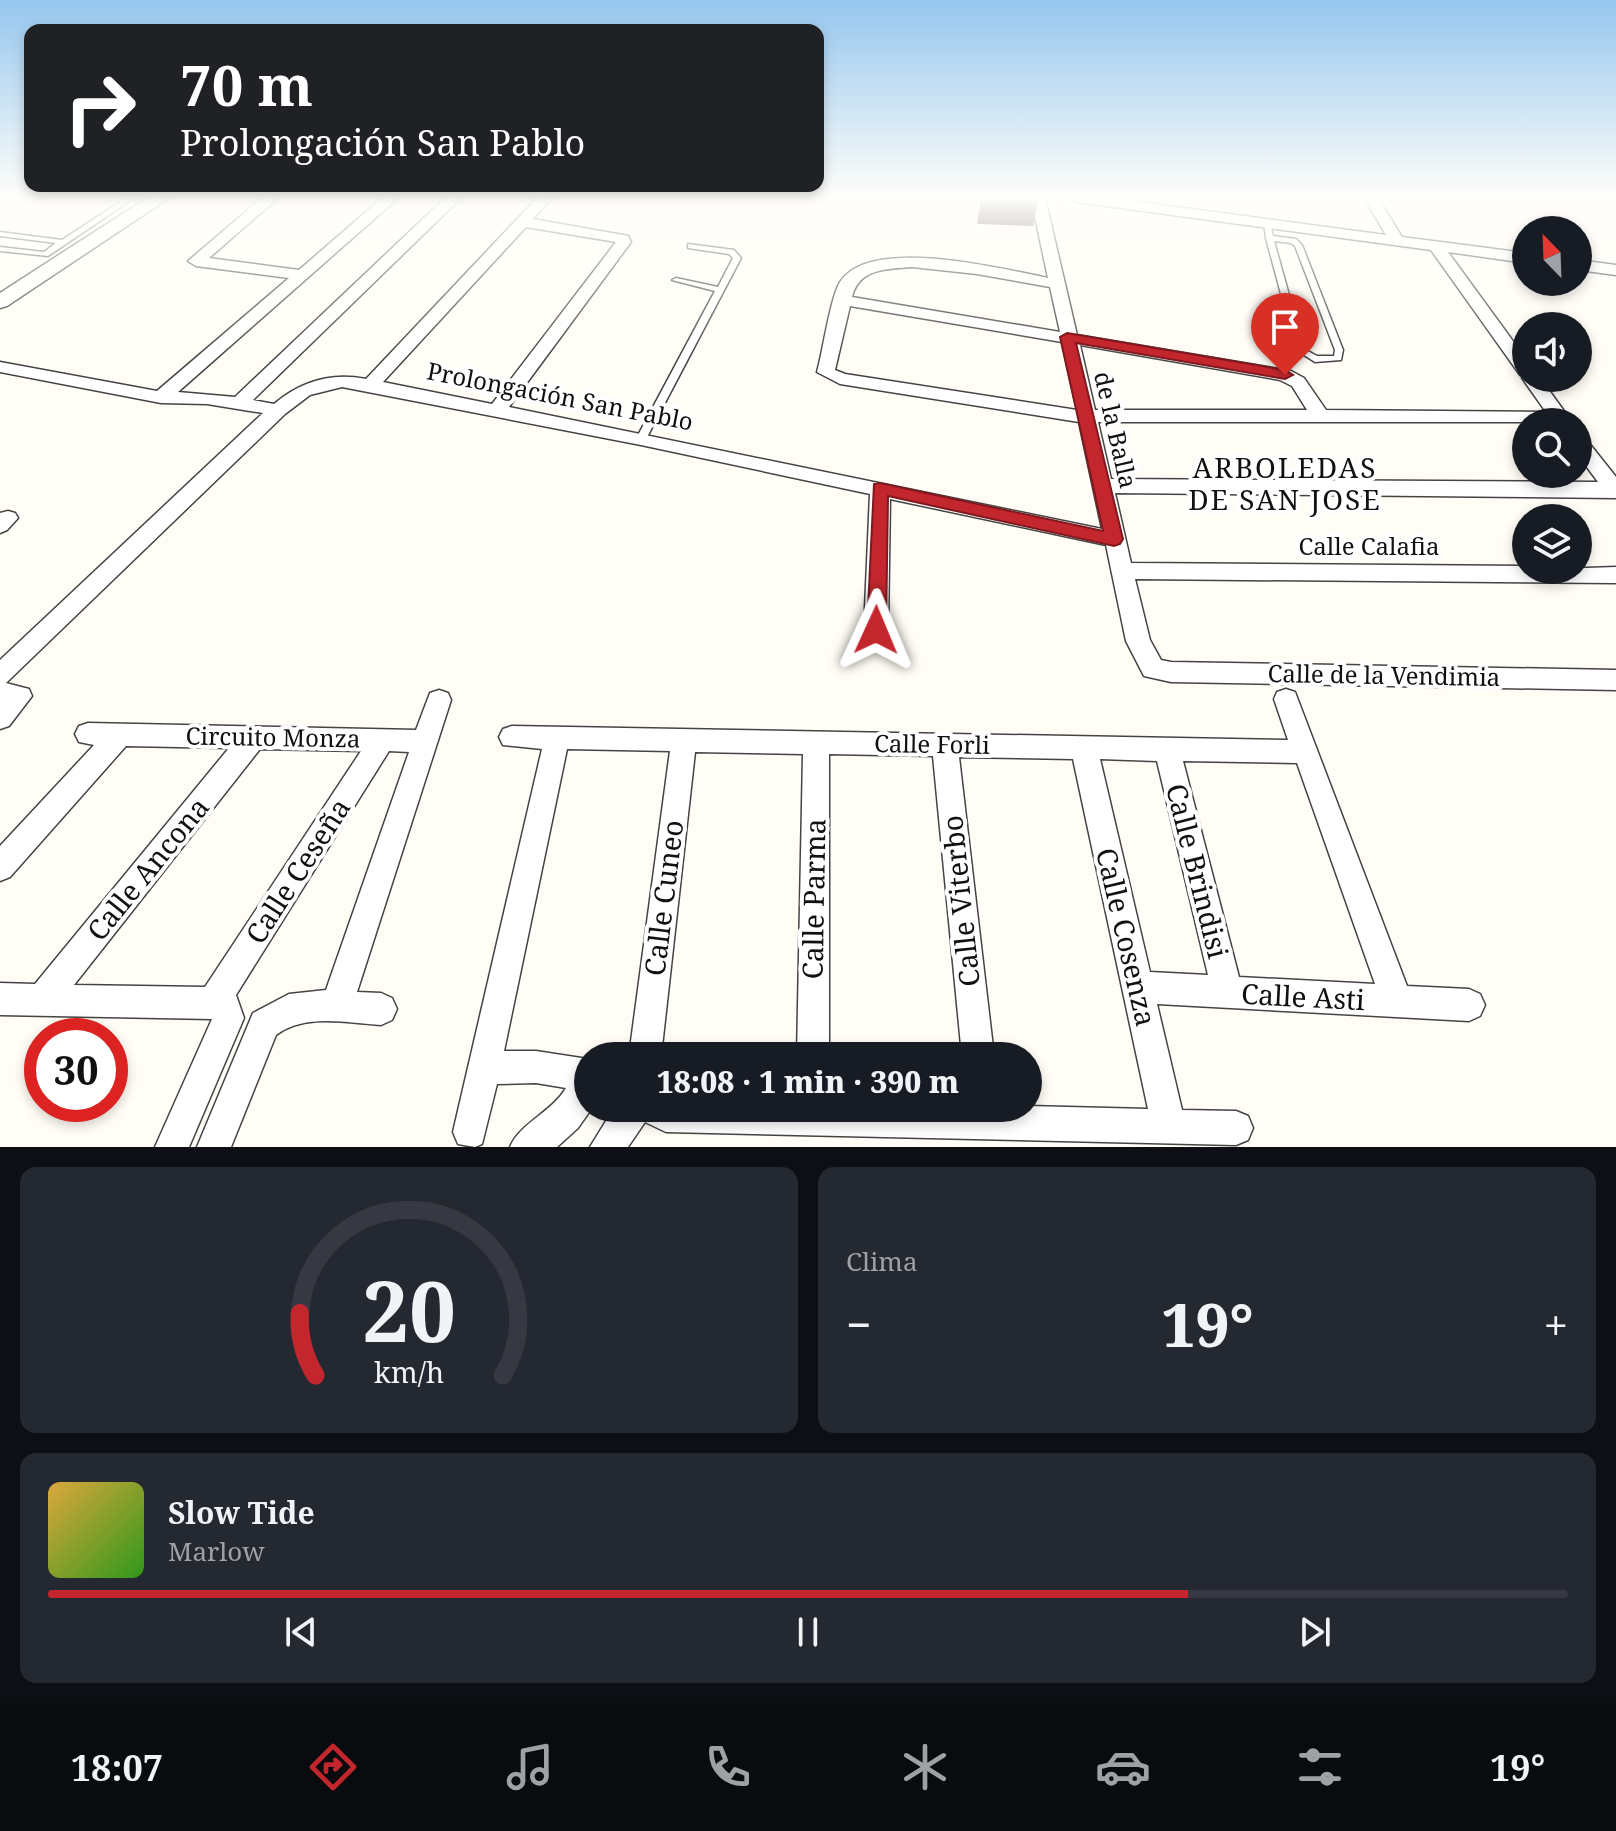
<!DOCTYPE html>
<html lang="es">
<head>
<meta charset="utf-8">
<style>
	:root { --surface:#171b24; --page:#242831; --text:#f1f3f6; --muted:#9ea1a6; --line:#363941; --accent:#c4262e }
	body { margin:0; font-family:"Noto Serif",serif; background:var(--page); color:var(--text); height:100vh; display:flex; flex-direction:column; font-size:30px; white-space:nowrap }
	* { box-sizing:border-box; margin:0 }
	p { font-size:26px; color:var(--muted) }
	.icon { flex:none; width:44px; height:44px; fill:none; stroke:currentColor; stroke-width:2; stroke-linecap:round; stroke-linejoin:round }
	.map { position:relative; height:1147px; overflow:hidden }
	.drawer { display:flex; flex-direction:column; gap:20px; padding:20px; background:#0d0f14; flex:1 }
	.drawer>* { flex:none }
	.hud { position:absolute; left:24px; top:24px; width:800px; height:168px; border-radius:16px; box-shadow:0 4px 12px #0003; background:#202124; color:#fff; overflow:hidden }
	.needle { width:52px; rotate:337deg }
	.tools { position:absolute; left:1512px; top:216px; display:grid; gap:16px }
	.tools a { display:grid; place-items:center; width:80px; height:80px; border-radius:50%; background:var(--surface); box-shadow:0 4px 12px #0003; font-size:40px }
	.speed { position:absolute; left:24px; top:1018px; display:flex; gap:16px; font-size:40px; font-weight:700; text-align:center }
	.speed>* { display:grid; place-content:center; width:104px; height:104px; border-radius:50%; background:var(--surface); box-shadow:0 4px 12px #0003; line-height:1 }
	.speed .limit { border:12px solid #d22; background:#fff; color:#111 }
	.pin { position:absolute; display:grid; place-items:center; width:68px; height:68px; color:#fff; margin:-82px -34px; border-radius:50% 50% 50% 0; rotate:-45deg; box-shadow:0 0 8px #0007 }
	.pin .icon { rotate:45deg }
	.me { position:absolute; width:88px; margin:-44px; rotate:1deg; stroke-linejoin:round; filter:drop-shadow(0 0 6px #0008) }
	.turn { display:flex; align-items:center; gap:28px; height:168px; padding:0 24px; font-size:36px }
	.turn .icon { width:104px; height:104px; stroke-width:2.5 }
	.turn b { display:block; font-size:56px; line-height:68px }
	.big { font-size:60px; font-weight:800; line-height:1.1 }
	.drawer .widget { flex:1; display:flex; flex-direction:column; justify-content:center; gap:12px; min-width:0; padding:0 28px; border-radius:16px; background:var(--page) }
	.drawer .dial { align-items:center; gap:0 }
	.dial svg { height:208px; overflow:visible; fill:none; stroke:var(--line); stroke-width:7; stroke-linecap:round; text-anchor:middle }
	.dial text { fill:var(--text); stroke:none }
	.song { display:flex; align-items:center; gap:24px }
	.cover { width:96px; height:96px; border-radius:12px; background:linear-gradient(135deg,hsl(40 70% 55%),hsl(110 70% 35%)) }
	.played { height:8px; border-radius:4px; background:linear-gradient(90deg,var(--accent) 75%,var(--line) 75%) }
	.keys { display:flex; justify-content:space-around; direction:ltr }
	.heat { display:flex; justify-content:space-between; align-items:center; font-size:44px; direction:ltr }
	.drawer .tiles { flex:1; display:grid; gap:20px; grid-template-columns:1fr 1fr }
	.widget:last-child { grid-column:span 2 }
	.trip { position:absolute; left:574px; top:1042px; width:468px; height:80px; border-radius:40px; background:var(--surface); box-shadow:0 4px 12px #0003; font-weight:800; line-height:80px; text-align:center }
	.tabs { display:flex; height:128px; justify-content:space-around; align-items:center; background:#090b0e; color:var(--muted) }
	.tabs .icon { width:56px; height:56px }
	.tabs .current { color:var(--accent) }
	.tabs b { font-size:36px; color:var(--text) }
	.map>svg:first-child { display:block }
</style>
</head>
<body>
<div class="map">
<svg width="1616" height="1147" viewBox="0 0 1616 1147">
	<rect width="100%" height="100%" fill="#fffdf5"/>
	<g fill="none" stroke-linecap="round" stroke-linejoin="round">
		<g stroke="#444" stroke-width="3">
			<g id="service">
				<path d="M126,198H134L48,256L0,251V247L44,252L56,243L0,236V232L62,240Z"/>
				<path d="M1264,223H1270L1273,236L1296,239L1302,245L1343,350L1341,360L1315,362L1296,350L1266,238ZM1274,241L1291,243L1295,246L1335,350L1334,356H1317L1304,349Z"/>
				<path d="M688,244L734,250L741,258L646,439L641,442L636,439L715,291L672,280L676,278L718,287L733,258L729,254L688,248Z"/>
			</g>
		</g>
		<g stroke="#444" stroke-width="3">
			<g id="minor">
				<path d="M262,198H278L209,258L299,270L382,198H398L178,392L235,397L445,198H461L253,400L274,404C301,381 332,372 366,379L537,198H552L533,219L623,235L628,236L631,242L509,407L1102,529L1079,422L840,384L817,372C823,351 830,299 840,282C870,235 1003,269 1048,278L1031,198H1045L1077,335L1291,371L1304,378L1326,410L1546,412L1522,378L1524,376L1520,375L1431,250L1076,202L1069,198H1111L1386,235L1364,198H1378L1402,237L1526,253V263L1448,252L1526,359V378H1540L1572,422H1098L1111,479L1598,482L1578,455V436L1585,438L1616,477V498L1115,493L1131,563L1526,566V570L1616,567V583L1135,579L1150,640L1161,660L1171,662L1616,670V690L1171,682L1144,676L1126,641L1106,545L890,499L888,630L884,637L876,639L868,637L864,630L870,494L641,445L342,387L310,395L285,414L6,683L29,689L32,696L9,726L0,729V660L263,413L207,404L161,403L0,372V362L157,391L289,278L196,266L188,261ZM526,227L616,242L492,404L383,382ZM912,267L977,274L1050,287L1060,332L852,297C859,268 887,269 912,267ZM850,306L1062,342L1077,410L845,374L835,370ZM1080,345L1280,380L1292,386L1307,410H1095Z"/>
				<path d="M1578,260L1616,265V275L1578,270Z"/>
				<path d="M8,511L15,513L18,518L7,530L0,533V513Z"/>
				<path d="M1286,689L1295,692L1407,986L1469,989L1480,994L1485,1005L1480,1016L1469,1021L1157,1004L1182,1110L1236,1111L1248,1116L1253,1128L1248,1140L1236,1145L666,1132L645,1122L628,1147H590L614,1108L1028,1106L1148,1109L1073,759L959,757L994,1056H962L933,756L829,754V1056H797L803,754L695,752L661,1056H629L670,751L567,749L504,1051H536L588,1059V1108H592L578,1128L557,1147H510C520,1123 552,1112 566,1088L536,1083L497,1084L482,1144L475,1147L458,1144L453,1132L542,749L503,745L499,737L503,729L512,726L1288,740L1274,699L1277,692ZM1100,759L1157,761L1208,975L1150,972ZM1183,761L1297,763L1375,984L1239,977Z"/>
				<path d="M439,690L448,693L451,700L357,992L381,993L392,998L397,1009L392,1020L381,1025C347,1023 305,1013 276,1035L231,1147H197L253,1013L289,994L326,990L409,752L389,751L236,995L244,1018L189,1147H155L212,1019L0,1015V983L35,984L229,748L126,746L10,877L0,881V846L94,745L79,742L75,734L79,726L88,723L416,730L430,693ZM260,749L361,751L205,987L74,985Z"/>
			</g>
		</g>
		<g stroke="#444" stroke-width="3">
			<path id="tertiary" d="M147,198H169L7,306L0,308V293Z"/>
		</g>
		<use href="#service" fill="#fff" fill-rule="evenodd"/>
		<use href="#minor" fill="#fff" fill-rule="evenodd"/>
		<use href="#tertiary" fill="#fff" fill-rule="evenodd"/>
	</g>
	<path fill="#4d4742" d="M981,198H1038L1033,226L977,224Z"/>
	<linearGradient id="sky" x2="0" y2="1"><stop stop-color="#95c6ee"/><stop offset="0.55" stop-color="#fffefa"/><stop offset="1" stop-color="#fffefa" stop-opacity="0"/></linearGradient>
	<rect width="1616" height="359" fill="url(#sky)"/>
	<path fill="#c4262e" stroke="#7f191e" stroke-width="2" d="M1067,333L1285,370L1293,375L1285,379L1076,343L1123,539L1120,544L1114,546L888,496L886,630L883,635H870L867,630L874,484L880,483L1103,531L1060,337Z"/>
	<g text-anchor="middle" stroke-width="8" stroke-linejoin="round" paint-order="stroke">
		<g font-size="24" fill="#111" stroke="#fff">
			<text transform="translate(560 397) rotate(11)" y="8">Prolongación San Pablo</text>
			<text transform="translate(1115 430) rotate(77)" y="8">de la Balla</text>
			<text x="1369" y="555">Calle Calafia</text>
			<text transform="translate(1384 676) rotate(1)" y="8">Calle de la Vendimia</text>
			<text transform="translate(273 738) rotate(1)" y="8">Circuito Monza</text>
			<text transform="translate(932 745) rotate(1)" y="8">Calle Forli</text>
		</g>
		<g font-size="28" letter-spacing="2" fill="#111" stroke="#fff">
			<text x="1285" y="478">ARBOLEDAS<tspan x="1285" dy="32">DE SAN JOSE</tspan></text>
		</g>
		<g font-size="28" fill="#111" stroke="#fff">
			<text transform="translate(148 869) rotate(-51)" y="10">Calle Ancona</text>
			<text transform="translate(298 871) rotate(-57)" y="10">Calle Ceseña</text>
			<text transform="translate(1197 871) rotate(76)" y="10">Calle Brindisi</text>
			<text transform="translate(664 898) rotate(-83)" y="10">Calle Cuneo</text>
			<text transform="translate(814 899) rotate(-89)" y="10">Calle Parma</text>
			<text transform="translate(961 901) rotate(-96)" y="10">Calle Viterbo</text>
			<text transform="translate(1126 937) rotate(77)" y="10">Calle Cosenza</text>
			<text transform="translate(1303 997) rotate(3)" y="10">Calle Asti</text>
		</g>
	</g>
</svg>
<div class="tools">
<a><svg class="needle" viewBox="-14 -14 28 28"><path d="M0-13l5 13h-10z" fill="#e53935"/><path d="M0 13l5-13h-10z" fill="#9ea1a6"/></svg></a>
<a><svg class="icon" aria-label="sound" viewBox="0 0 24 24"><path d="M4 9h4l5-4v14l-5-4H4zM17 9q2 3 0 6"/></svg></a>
<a><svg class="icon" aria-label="search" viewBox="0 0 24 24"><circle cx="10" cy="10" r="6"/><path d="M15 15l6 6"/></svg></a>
<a><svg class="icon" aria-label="layers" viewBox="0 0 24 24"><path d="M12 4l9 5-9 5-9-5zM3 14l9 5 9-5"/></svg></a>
</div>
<div class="speed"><div class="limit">30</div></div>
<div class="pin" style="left:1285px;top:375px;background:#d93025"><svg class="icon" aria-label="arrive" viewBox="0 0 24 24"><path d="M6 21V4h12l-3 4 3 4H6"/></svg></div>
<svg class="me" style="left:876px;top:630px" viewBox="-20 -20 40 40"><path d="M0-17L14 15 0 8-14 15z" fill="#c4262e" stroke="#fff" stroke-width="4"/></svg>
<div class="trip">18:08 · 1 min · 390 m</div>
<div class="hud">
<div class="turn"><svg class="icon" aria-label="right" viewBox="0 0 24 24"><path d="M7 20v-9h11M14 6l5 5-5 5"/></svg><div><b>70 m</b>Prolongación San Pablo</div></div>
</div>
</div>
<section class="drawer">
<div class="tiles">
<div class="widget dial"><svg viewBox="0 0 100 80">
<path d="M14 69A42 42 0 1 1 86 69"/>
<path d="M14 69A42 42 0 0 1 8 45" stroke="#c4262e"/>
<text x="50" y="56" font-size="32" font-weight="700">20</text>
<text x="50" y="72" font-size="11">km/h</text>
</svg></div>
<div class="widget"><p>Clima</p>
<div class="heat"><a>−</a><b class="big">19°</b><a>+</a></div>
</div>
<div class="widget">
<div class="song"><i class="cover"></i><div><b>Slow Tide</b><p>Marlow</p></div></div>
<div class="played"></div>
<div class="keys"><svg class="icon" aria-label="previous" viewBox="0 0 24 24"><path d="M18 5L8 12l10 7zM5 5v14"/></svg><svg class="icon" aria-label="pause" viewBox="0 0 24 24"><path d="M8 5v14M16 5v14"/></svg><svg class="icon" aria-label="next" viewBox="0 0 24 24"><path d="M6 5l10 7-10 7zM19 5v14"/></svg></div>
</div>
</div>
</section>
<nav class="tabs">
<b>18:07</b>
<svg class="icon current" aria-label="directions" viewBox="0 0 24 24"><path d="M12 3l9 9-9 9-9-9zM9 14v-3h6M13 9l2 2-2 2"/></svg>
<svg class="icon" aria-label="music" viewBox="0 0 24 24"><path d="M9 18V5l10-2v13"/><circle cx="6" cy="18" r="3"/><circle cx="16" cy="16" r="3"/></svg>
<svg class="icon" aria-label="phone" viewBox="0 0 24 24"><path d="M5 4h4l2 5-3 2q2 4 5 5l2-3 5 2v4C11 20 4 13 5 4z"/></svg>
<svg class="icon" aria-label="climate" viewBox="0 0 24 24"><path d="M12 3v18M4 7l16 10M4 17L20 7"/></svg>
<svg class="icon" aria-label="car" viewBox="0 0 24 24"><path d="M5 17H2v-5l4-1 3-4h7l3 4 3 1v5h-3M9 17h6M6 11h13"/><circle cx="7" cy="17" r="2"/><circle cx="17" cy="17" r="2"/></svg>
<svg class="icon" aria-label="filters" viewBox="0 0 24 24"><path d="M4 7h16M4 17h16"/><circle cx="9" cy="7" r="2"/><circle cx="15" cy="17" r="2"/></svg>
<b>19°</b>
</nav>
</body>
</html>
